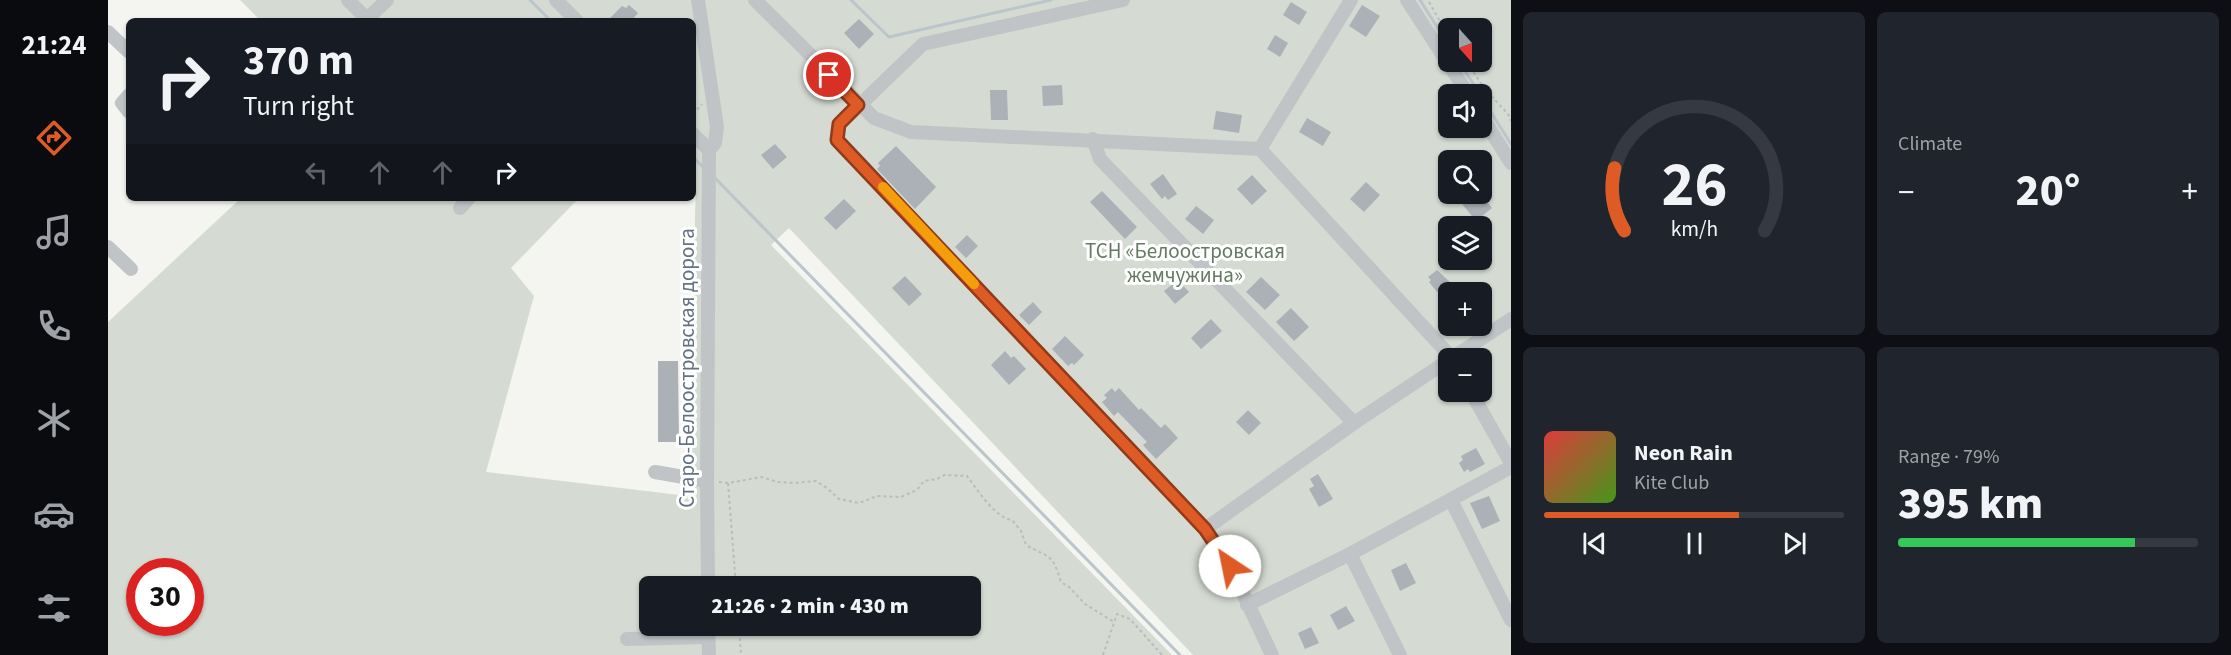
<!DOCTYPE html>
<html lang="en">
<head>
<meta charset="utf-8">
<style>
	:root { --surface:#171b24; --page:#20242c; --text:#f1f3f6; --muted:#9ea1a6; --line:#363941; --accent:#df5b26 }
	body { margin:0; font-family:"Source Sans 3",sans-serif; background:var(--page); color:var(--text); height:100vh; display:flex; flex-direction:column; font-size:22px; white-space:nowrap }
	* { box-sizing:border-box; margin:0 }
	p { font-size:20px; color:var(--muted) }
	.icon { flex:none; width:33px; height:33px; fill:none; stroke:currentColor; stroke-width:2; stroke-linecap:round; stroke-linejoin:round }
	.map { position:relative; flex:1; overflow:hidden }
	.side { display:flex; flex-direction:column; gap:12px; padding:12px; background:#0d0f14; width:720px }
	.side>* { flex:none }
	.banner { position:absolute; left:18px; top:18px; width:570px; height:183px; border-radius:9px; box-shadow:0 2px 4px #0004; background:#171b24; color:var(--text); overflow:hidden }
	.needle { width:39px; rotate:159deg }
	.buttons { position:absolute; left:1330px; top:18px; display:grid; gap:12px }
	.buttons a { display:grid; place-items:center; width:54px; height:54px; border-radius:9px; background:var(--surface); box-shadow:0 2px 4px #0004; font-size:30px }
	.speed { position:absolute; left:18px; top:558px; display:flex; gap:12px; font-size:30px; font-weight:700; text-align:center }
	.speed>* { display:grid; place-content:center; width:78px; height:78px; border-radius:50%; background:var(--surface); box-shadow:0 2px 4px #0004; line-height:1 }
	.speed .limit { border:9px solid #d22; background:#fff; color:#111 }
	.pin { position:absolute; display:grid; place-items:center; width:51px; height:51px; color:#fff; margin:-26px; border:3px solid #fff; border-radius:50%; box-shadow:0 2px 6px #0007 }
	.me { position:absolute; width:66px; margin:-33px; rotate:326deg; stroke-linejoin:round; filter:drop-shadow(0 0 4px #0008) }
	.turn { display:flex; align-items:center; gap:21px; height:126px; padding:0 18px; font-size:27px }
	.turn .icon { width:78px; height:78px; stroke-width:2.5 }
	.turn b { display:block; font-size:42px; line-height:51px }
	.lanes { display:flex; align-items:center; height:57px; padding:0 18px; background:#0003; justify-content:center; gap:30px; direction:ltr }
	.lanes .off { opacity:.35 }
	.big { font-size:45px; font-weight:800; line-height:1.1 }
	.side .tile { flex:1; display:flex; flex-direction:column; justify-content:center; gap:9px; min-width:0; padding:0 21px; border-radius:9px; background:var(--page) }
	.side .dial { align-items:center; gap:0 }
	.dial svg { height:156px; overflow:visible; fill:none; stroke:var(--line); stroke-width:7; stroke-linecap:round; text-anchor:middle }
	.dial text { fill:var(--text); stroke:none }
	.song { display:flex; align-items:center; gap:18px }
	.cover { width:72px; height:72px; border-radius:9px; background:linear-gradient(135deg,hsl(0 70% 55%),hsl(100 70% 35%)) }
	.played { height:6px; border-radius:3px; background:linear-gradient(90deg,var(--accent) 65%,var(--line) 65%) }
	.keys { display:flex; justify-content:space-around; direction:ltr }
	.heat { display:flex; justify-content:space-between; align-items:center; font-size:33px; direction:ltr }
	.charge { height:9px; border-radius:4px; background:linear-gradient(90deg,#34c759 79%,var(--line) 0) }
	.side .tiles { flex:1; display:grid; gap:12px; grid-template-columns:repeat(2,1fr) }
	.trip { position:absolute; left:531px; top:576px; width:342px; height:60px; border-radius:9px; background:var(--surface); box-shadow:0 2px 4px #0004; font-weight:800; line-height:60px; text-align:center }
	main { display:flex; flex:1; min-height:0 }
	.dock { display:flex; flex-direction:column; width:108px; justify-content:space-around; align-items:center; background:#090b0e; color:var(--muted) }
	.dock .icon { width:42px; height:42px }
	.dock .on { color:var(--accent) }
	.dock b { font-size:27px; color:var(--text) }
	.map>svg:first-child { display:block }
</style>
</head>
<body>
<main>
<nav class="dock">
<b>21:24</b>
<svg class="icon on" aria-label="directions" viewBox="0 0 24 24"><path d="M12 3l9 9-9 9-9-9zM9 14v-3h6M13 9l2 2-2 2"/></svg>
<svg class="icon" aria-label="music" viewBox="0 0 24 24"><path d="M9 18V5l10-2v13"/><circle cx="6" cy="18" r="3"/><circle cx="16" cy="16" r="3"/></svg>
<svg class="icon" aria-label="phone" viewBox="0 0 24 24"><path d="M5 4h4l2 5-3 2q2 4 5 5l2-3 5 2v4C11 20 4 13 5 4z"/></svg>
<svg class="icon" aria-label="climate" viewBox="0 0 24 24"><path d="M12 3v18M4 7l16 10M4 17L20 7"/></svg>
<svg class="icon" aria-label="car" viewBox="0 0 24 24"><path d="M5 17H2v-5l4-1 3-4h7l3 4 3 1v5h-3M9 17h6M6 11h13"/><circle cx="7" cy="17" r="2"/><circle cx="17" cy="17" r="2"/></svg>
<svg class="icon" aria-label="filters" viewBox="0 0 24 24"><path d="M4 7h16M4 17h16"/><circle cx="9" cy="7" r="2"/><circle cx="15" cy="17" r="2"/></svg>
</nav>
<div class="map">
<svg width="1403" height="655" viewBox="0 0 1403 655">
	<rect width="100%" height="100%" fill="#f4f5f1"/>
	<path fill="#d5dbd2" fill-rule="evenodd" d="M132,0H1403V655H1085L681,228L663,245L1064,655H0V322L133,198H471L403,268L426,296L378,472L580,496L588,178L585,175V21H153ZM1341,28H1374V62H1341ZM1341,94H1374V128H1341ZM1341,160H1374V194H1341ZM1341,226H1374V260H1341ZM1341,292H1374V326H1341ZM1341,358H1374V392H1341ZM32,572H82V622H32ZM542,586H862V626H542Z"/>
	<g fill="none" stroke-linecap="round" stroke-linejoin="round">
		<g stroke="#bbc5cb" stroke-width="3">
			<path d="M422,0L443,21"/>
			<path d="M743,0L781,37L943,0"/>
			<path d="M1312,0L1341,46"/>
			<path d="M1351,62L1372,94"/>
			<path d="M1374,98L1403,144"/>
			<path d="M585,157L594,166"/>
			<path d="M607,178L1072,655"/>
		</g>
	</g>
	<g fill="#abb1b6">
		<path d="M1183,2L1199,12L1191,25L1175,15Z"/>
		<path d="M521,5L530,13L523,21H499L514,6L518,8Z"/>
		<path d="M1254,5L1272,16L1258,37L1241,26Z"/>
		<path d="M751,19L766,34L751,49L736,33Z"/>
		<path d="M1167,35L1180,43L1172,57L1159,49Z"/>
		<path d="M954,85L955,105L935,106L934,86Z"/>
		<path d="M882,90H899L900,120H883Z"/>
		<path d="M1108,111L1134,115L1131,133L1105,129Z"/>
		<path d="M1199,118L1223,132L1215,146L1191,132Z"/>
		<path d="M667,144L679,157L665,169L653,155Z"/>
		<path d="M788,146L828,187L807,209L769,169L772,166L770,163Z"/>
		<path d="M1055,174L1069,194L1060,200L1057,196L1054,199L1042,184Z"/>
		<path d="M1144,175L1159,191L1144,205L1129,189Z"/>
		<path d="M1258,182L1272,195L1256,212L1242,199Z"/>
		<path d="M994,191L1029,227L1017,239L982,202Z"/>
		<path d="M1346,194H1373L1384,208L1368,221Z"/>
		<path d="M736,199L748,211L728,230L716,218Z"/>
		<path d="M1088,206L1106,220L1095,234L1077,219Z"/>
		<path d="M859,235L870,246L858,258L847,247Z"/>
		<path d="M1329,270L1342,282L1329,292L1321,282L1323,280L1320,277Z"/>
		<path d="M797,276L814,294L801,306L784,288Z"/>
		<path d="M1153,277L1172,295L1157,310L1138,292Z"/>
		<path d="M1070,280L1081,292L1067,304L1056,291Z"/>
		<path d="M925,302L934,312L921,325L911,315Z"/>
		<path d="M1183,308L1201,327L1186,341L1168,322Z"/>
		<path d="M1103,319L1114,331L1093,349L1083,338Z"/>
		<path d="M957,336L976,355L966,365L964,363L960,366L944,349Z"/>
		<path d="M897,351L903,358L906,356L918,369L901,385L883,365Z"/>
		<path d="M550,361H570L571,442H550Z"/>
		<path d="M1004,388L1007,392L1011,388L1031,410L1033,408L1053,428L1057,424L1070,438L1048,459L1035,445L1039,442L1010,412L1006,416L994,402L999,398L996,395Z"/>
		<path d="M1140,410L1153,423L1141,435L1128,422Z"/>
		<path d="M1368,448L1377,464L1362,472L1360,469L1356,472L1351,463L1355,460L1353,456Z"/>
		<path d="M1210,474L1225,499L1211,507L1201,489L1206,486L1202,479Z"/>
		<path d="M1381,496L1392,521L1374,529L1362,503Z"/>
		<path d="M1298,563L1308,583L1292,591L1283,570Z"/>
		<path d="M1238,606L1247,621L1230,630L1222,615Z"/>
		<path d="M1203,627L1211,643L1197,649L1190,633Z"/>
	</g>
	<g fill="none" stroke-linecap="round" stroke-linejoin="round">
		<g stroke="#babcbe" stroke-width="2" stroke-dasharray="3 3" stroke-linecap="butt">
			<path d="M1321,2L1341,37"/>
			<path d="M1359,62L1376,88L1400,114L1403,121"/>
			<path d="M585,114L594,104"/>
			<path d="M611,482L620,483L654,477L669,482L687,483L708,481L719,488L731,499L751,503L769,496L793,497L809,490L816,481L829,479L836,475L859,476C869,489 887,518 904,520L913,531L918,545C943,559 944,553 953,582L961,587L977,604L1006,622"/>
			<path d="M620,483L628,586"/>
			<path d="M631,626L633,655"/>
			<path d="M995,655L1009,614L1022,619L1054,655"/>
		</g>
		<g stroke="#c0c4c7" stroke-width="14">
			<path d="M240,0L261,21"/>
			<path d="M448,0L469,21"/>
			<path d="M590,0L609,127L607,143L601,150"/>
			<path d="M647,0L766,118L803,132L1152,149L1344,358"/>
			<path d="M1015,0L815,44L731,125L729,139L1097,529L1122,566L1164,655"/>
			<path d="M1299,0L1360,94"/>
			<path d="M259,19L279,0"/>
			<path d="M0,32L21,52"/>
			<path d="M21,95L14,103L21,112"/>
			<path d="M1374,117L1403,163"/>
			<path d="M585,134L601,150"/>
			<path d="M985,139L992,159L1246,423"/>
			<path d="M1152,149L1243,0"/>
			<path d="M352,208L361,198"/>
			<path d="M0,247L23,269"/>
			<path d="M1344,358L1403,319"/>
			<path d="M1363,392L1403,463"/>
			<path d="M547,472L599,481"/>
			<path d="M1343,500L1403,620"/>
			<path d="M1097,529L1246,423L1341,360"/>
			<path d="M1242,554L1292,655"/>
			<path d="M600,586L599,481L601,150"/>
			<path d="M1139,605L1242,554L1403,467"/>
			<path d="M600,626L601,655"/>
			<path d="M519,639L600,637"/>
		</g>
	</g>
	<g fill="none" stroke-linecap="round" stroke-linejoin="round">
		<g stroke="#913b19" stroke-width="15">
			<path id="route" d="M721,75L750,105L731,124L729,140L1097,529L1122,566"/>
		</g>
		<use href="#route" stroke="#df5b26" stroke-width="10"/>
		<path stroke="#f59e0b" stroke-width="10" d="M775,187L866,284"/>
	</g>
	<g text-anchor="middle" stroke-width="6" stroke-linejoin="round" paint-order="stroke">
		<g font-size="21" fill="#667963" stroke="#fff">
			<text x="1077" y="258">ТСН «Белоостровская<tspan x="1077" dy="24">жемчужина»</tspan></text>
		</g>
		<g font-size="21" fill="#647381" stroke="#fff">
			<text transform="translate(579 368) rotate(-90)" y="7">Старо-Белоостровская дорога</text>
		</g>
	</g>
</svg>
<div class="buttons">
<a><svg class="needle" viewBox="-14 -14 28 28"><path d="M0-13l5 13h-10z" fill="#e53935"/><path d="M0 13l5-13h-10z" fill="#9ea1a6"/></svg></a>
<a><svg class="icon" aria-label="sound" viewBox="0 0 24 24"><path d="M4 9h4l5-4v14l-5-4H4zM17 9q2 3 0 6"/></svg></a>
<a><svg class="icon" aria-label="search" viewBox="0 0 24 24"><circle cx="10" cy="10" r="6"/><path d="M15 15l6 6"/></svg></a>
<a><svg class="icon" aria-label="layers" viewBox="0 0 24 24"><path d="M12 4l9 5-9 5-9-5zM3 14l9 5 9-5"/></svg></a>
<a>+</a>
<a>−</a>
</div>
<div class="speed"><div class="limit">30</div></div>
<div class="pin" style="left:721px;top:75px;background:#d93025"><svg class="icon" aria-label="arrive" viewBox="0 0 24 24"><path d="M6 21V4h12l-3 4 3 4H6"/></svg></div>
<svg class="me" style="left:1122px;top:566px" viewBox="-20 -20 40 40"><circle r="19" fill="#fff"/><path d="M0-13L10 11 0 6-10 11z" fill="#df5b26"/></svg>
<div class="trip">21:26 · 2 min · 430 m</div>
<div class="banner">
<div class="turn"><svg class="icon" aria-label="right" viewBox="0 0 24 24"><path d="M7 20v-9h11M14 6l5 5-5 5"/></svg><div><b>370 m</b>Turn right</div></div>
<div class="lanes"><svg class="icon off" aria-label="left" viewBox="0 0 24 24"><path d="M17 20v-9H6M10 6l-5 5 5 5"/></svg><svg class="icon off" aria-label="ahead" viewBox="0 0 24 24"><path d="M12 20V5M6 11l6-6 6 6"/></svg><svg class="icon off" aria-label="ahead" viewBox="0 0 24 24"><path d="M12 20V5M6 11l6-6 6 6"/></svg><svg class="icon" aria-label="right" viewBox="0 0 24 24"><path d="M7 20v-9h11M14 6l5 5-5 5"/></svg></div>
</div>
</div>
<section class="side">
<div class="tiles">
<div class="tile dial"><svg viewBox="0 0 100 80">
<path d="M14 69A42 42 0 1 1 86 69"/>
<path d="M14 69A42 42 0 0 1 9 37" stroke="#df5b26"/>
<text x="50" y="56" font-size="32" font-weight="700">26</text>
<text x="50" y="72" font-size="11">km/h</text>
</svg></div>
<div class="tile"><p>Climate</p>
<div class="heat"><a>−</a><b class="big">20°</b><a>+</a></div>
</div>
<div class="tile">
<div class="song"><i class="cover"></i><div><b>Neon Rain</b><p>Kite Club</p></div></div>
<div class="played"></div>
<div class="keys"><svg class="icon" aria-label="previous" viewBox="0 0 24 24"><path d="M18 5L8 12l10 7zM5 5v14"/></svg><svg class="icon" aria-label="pause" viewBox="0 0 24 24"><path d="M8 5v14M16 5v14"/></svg><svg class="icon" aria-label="next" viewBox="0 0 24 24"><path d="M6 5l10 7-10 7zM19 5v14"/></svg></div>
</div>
<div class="tile"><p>Range · 79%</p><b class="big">395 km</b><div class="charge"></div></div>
</div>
</section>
</main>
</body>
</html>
